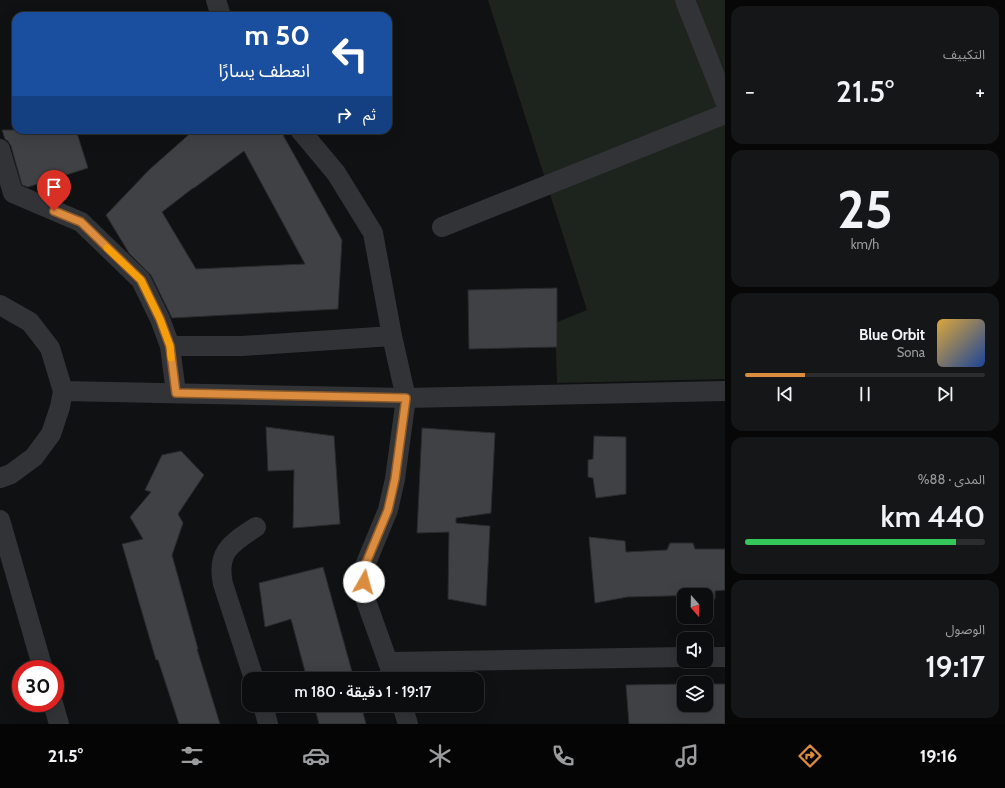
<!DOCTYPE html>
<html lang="ar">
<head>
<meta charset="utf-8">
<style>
	:root { --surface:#0c0d0e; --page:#151617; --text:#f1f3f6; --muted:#9a9c9e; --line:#2c2d2e; --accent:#dc8c3e }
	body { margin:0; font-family:Cabin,"Noto Sans Arabic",sans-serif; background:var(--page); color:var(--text); direction:rtl; height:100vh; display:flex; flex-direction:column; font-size:15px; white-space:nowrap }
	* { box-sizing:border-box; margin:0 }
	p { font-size:13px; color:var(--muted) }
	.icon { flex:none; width:22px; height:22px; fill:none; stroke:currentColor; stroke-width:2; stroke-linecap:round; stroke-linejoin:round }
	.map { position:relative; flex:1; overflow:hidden; direction:ltr }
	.side { display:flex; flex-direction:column; gap:6px; padding:6px; background:#070708; width:280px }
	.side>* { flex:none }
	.top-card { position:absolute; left:12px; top:12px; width:380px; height:122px; border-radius:12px; box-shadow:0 4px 16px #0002,0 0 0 1px var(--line); direction:rtl; background:#1a4fa0; color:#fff; overflow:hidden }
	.needle { width:26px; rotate:160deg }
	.controls { position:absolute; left:677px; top:588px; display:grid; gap:8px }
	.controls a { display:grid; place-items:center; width:36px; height:36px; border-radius:8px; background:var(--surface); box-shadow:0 4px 16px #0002,0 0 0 1px var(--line); font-size:20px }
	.speed { position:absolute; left:12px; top:660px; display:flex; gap:8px; font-size:20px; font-weight:700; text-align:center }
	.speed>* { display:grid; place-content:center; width:52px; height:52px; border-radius:50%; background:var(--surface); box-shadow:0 4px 16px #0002,0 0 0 1px var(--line); line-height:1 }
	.speed .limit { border:6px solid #d22; background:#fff; color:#111 }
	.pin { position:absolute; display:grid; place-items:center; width:34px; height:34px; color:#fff; margin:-41px -17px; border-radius:50% 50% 50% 0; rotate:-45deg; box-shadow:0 0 4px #0007 }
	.pin .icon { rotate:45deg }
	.me { position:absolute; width:44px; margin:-22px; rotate:7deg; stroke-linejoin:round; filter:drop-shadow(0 0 3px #0008) }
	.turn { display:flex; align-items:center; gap:14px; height:84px; padding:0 16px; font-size:18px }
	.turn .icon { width:52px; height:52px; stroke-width:2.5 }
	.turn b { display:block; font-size:28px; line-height:34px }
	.then { display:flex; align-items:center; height:38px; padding:0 16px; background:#0003; gap:8px; font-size:15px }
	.big { font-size:30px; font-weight:600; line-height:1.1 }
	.side .widget { flex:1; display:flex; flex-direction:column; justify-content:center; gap:6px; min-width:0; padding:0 14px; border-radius:12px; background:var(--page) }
	.side .dial { align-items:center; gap:0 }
	.dial b { font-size:52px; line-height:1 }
	.song { display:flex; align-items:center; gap:12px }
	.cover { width:48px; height:48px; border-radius:6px; background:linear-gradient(135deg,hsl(40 70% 55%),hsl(220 70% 35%)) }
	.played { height:4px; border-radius:2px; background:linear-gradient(90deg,var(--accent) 25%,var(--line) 25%) }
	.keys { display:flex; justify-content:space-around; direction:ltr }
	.heat { display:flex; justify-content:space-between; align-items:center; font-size:22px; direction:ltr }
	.charge { height:6px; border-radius:3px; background:linear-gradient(90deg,#34c759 88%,var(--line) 0) }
	.trip { position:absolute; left:242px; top:672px; width:242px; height:40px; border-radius:12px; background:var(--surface); box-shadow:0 4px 16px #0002,0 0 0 1px var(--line); font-weight:600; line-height:40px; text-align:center; direction:rtl }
	.dock { display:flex; height:64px; justify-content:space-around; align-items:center; background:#050506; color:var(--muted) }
	.dock .icon { width:28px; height:28px }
	.dock .current { color:var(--accent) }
	.dock b { font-size:18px; color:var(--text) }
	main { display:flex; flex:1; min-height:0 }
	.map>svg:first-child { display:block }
</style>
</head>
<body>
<main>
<section class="side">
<div class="widget"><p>التكييف</p>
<div class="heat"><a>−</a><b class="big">21.5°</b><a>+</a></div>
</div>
<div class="widget dial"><b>25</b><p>km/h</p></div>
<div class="widget">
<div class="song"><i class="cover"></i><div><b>Blue Orbit</b><p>Sona</p></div></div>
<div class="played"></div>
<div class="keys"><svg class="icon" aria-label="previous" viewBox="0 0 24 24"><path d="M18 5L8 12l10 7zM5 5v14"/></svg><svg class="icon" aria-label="pause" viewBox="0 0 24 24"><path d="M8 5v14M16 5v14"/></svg><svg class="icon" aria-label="next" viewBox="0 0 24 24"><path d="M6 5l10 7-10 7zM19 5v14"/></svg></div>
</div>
<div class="widget"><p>المدى · 88%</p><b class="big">440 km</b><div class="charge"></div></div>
<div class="widget"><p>الوصول</p><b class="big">19:17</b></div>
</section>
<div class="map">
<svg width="725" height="724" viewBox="0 0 725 724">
	<rect width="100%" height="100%" fill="#101112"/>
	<path fill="#1d241d" d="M488,0H725V379L557,383L555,323L587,310Z"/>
	<g fill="#3f4144" stroke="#2b2b2d" fill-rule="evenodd">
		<path d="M2,130H48L50,135L65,130H76L88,168L28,187L22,185L11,146L8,141L5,139Z"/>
		<path d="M194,130H278L283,135L342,240L338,309L172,318L151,275L129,253L106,215L149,170ZM244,151L305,264L196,269L162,212L193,188H194Z"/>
		<path d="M557,288V347L469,349L468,290Z"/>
		<path d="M266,427L334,436L340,524L293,528L294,470L268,471Z"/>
		<path d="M422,428L495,433L491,513L456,518V523L490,526L486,606L448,599L449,532L417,533Z"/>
		<path d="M594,436L626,437V494L596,498L593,478L588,477V460L593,459Z"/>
		<path d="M181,451L204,475L178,514L183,523L172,555L198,649H197L220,724H179L158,660H156L122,544L143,539L130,517L151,492L145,490L162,455Z"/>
		<path d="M589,537L625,541L626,552L667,550L670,543H693L695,549H725V590L715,591V599L706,598V595L627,597L595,603Z"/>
		<path d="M323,567L354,679H307L291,619L265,627L259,583Z"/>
		<path d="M684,684V705H706V684H725V724H629L626,685Z"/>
		<path d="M314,705H361L366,724H319Z"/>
	</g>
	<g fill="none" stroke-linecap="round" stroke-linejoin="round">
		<g stroke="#323336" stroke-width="20">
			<path d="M216,0L221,16"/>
			<path d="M685,0L725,101"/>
			<path d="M0,149L13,193L81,222L141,280L160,319L170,346H242L392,336L373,233L336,173L300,130"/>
			<path d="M442,227L725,114"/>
			<path d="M0,305L30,322L50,348L63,391L60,407L51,434L34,457L11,474L0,478"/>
			<path d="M392,336L406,398L395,479L388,510L364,568V595L394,679"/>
			<path d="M170,346L176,393"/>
			<path d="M63,391L406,398L725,391"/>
			<path d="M0,520L43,669"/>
			<path d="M706,657H725"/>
			<path d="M388,662L684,657"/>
			<path d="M254,679L223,584C216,551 232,543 256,527"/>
			<path d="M53,703L59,724"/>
			<path d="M263,705L268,724"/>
			<path d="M402,705L408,724"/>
		</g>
	</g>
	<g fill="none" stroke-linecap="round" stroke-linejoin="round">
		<g stroke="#8f5b28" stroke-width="10">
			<path id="route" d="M54,211L81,222L141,280L160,319L170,346L176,393L406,398L395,479L388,510L364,568V582"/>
		</g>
		<use href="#route" stroke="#dc8c3e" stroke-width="7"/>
		<path stroke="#f59e0b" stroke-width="7" d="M107,248L141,280L160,319L170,346L171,358"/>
	</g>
</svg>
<div class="controls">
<a><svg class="needle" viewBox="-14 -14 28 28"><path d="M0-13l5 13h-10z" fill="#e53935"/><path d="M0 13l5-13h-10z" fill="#9a9c9e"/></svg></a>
<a><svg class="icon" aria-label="sound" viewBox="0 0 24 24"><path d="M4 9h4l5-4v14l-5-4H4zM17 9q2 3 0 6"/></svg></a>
<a><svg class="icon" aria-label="layers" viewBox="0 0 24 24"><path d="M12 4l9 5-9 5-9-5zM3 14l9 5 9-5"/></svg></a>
</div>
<div class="speed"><div class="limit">30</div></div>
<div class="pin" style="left:54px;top:211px;background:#d93025"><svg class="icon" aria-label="arrive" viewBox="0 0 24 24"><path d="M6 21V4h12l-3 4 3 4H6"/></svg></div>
<svg class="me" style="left:364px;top:582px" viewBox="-20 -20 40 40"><circle r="19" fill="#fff"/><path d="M0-13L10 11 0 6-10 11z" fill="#dc8c3e"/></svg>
<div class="trip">19:17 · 1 دقيقة · 180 m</div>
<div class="top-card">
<div class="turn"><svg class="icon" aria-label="left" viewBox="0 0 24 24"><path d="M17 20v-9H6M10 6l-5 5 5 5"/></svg><div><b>50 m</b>انعطف يسارًا</div></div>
<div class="then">ثم<svg class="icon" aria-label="right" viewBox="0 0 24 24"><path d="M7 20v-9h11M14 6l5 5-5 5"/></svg></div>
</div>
</div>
</main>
<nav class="dock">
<b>19:16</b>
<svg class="icon current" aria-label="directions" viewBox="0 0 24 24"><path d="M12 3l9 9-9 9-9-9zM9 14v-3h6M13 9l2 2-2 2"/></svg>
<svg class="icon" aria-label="music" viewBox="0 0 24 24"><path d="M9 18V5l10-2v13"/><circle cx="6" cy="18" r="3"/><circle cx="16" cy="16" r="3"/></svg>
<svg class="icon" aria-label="phone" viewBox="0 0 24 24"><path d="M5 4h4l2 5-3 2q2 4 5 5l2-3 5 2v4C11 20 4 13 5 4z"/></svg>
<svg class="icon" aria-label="climate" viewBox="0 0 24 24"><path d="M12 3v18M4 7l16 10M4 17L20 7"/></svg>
<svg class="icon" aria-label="car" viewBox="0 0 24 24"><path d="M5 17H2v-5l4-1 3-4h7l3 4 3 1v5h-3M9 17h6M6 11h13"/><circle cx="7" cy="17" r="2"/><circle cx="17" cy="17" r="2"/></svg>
<svg class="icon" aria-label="filters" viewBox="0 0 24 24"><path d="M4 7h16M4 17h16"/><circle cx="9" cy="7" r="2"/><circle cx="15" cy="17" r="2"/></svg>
<b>21.5°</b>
</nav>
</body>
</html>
